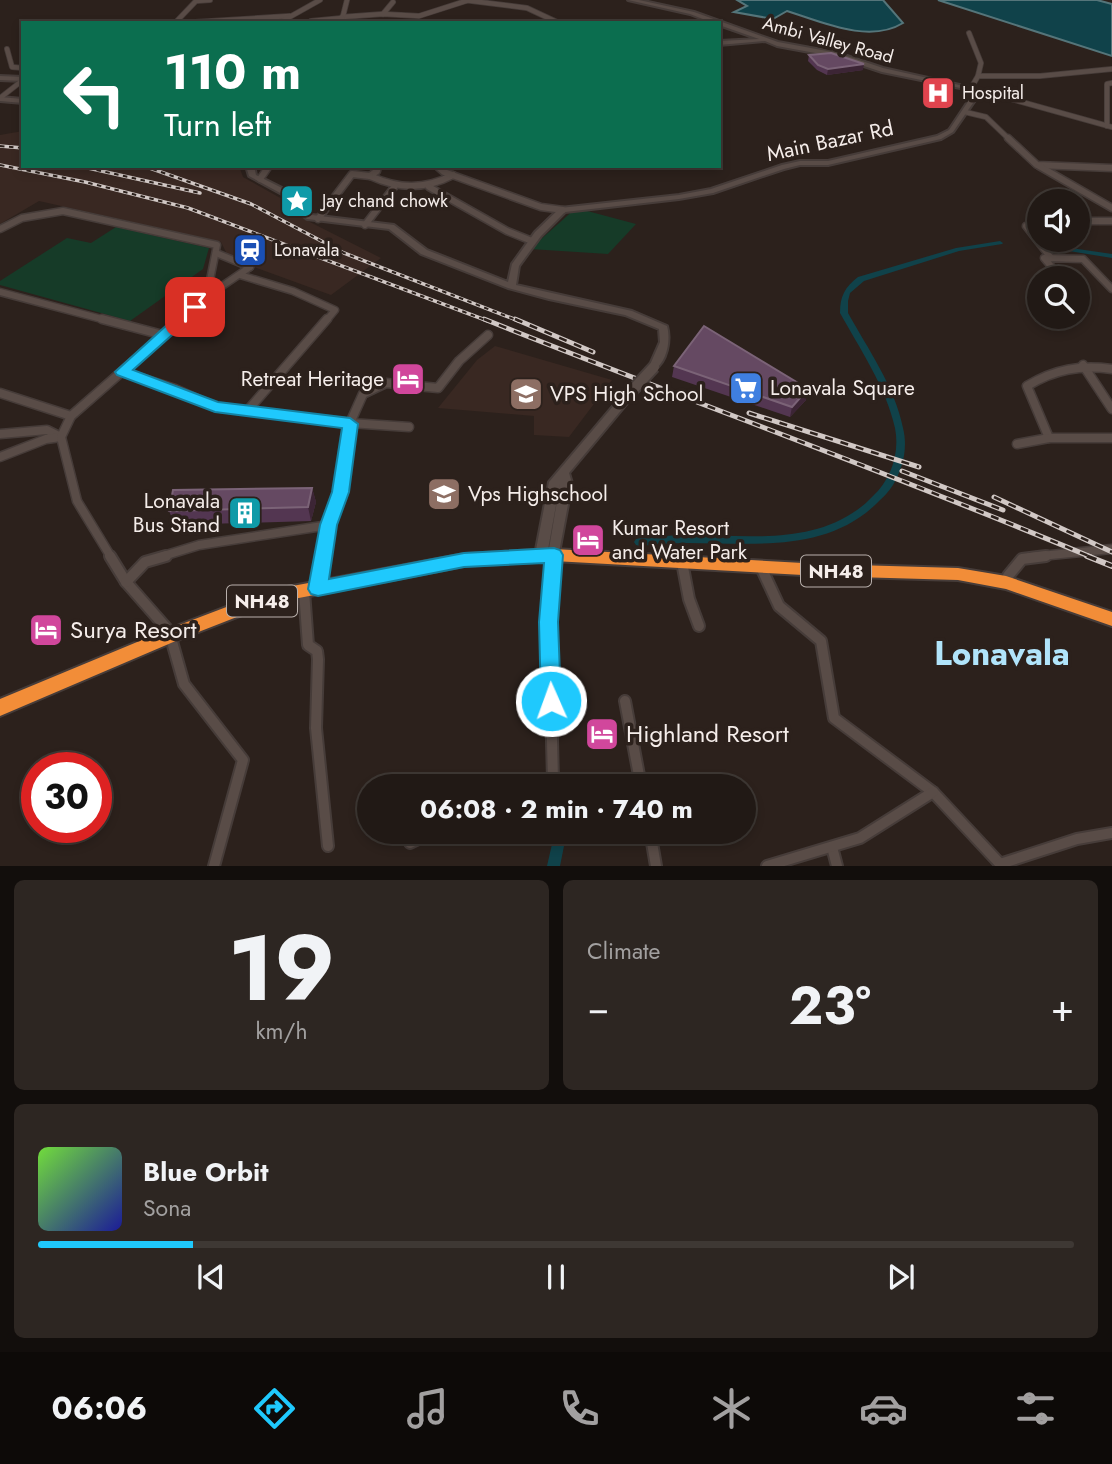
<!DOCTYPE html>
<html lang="en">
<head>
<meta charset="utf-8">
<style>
	:root { --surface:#211915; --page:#2d2622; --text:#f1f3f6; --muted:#a2a0a0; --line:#3e3834; --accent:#1fc9fd }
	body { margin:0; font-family:Jost,sans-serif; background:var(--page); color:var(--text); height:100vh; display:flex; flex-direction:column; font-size:26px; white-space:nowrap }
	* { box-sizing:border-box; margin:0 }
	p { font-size:23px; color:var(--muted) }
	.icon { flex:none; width:38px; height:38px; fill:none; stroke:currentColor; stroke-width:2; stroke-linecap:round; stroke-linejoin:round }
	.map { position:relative; height:866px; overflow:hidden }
	.side { display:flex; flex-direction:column; gap:14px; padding:14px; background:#120e0c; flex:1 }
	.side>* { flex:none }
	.top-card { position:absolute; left:21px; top:21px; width:700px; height:147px; border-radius:0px; box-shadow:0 4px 10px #0003,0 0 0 2px var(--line); background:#0b6e4f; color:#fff; overflow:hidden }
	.controls { position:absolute; left:1027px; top:189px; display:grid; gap:14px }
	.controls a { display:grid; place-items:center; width:63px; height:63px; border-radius:50%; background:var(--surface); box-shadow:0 4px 10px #0003,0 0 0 2px var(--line); font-size:35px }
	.speed { position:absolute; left:21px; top:752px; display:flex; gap:14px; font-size:35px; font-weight:700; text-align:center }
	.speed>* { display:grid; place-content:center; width:91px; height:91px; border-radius:50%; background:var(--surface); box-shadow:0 4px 10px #0003,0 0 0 2px var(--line); line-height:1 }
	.speed .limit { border:10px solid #d22; background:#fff; color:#111 }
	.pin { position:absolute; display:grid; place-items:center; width:60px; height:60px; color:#fff; margin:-30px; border-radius:14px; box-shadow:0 4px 10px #0006 }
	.me { position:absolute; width:77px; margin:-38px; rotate:358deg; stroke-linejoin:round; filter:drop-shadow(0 0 5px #0008) }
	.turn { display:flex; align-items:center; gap:24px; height:147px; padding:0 28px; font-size:32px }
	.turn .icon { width:91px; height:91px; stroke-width:2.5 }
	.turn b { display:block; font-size:49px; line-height:60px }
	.big { font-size:52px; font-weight:700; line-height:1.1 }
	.side .card { flex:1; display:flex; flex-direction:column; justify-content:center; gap:10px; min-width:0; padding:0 24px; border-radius:10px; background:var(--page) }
	.side .dial { align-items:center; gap:0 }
	.dial b { font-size:91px; line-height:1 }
	.song { display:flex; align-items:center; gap:21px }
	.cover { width:84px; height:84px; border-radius:10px; background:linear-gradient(135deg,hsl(100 70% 55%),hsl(240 70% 35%)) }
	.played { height:7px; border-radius:4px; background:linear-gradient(90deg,var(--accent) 15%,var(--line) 15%) }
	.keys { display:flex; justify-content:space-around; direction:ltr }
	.heat { display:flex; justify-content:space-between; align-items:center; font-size:38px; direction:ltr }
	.side .tiles { flex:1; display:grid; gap:14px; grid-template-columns:1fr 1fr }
	.card:last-child { grid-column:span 2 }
	.trip { position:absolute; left:357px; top:774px; width:399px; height:70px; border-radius:35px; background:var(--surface); box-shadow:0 4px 10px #0003,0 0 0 2px var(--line); font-weight:700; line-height:70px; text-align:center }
	.dock { display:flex; height:112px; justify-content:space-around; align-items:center; background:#0d0a08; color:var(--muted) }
	.dock .icon { width:49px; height:49px }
	.dock .on { color:var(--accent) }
	.dock b { font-size:32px; color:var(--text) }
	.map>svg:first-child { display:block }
</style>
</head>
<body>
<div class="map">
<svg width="1112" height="866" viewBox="0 0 1112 866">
	<rect width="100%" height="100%" fill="#2c211c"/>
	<g fill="#392822">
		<path d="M23,131V166H239L243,177L293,205L304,219L381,258L331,295L229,258L221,242L39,201L0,224V135Z"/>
		<path d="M495,346L612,380L569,437L534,435V416L438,408L477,360Z"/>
	</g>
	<g fill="#163b28">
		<path d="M576,208L636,224L608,254L530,249Z"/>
		<path d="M116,227L209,248L203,269L130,321L0,285V281L67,238L91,243Z"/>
	</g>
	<g fill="#10424a" stroke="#55757a" stroke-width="2">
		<path d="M737,0H883L903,23C869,44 822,22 787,11L773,19L734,12L747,6Z"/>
		<path d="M938,0H1097L1112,4V56Z"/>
	</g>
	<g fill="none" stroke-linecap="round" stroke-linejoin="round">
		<g fill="#10424a" fill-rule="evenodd">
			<path d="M1000,241L1003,243L1002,244L959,251L864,281L850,293L848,301V313C868,349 895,387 903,428C908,448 903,468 893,485C888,493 882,498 875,505C824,553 751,543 687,543C671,543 655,545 639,546L636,545L634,542L636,539L639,538C655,537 671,535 687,535C744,535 808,545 857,510C863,506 868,501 873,496C891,479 900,453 895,428C886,387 860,349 840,313C840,296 845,287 858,277L956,248Z"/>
			<path d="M1071,248L1112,254V258L1069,251V249Z"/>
			<path d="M555,831H567L560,866H547Z"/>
		</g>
		<g stroke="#463c39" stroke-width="6">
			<g id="street-far3">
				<path d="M464,0L527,8L559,23"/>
				<path d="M383,14L393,2"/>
				<path d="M342,17L383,14L419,16L469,0"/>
				<path d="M342,20L347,0"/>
				<path d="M311,21L342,18"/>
				<path d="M175,23L196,1L210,0"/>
				<path d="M179,23L290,16"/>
				<path d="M279,23L320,0"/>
				<path d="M969,33L981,63L978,76"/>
				<path d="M7,49L12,67L23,68"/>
				<path d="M971,88L978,76H1040L1112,69"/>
				<path d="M979,90L1112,127"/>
				<path d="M0,98L23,80"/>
				<path d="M965,112L986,117L1010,140"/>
				<path d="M1107,126V84L1112,83"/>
			</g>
		</g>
		<g stroke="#463c39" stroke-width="9">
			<g id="street-far2">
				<path d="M1008,138L1037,165L1112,168"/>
				<path d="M378,166L377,171L370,176C399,189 424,190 453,175"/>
				<path d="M437,166L444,172L541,207L563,210"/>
				<path d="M1039,166L1112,208"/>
				<path d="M260,179L269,166"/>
				<path d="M429,187L507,231L532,241"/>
				<path d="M318,219L352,174L370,176"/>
				<path d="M1078,221H1112"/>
				<path d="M1040,224L1026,226L1051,258"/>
				<path d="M365,225L395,186"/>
				<path d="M0,229L22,218L63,211L217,245L209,285L212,293L180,321"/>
				<path d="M216,253L250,267"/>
				<path d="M240,275L293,291L335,310L326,321"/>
				<path d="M1061,278L1044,258L1083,259L1112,289"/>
				<path d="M0,292L109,321"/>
				<path d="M212,293L250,267"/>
				<path d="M1078,297L1084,304"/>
			</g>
		</g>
		<g stroke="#463c39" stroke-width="11">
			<g id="street-far1">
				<path d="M102,319L163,335"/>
				<path d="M1083,365L1112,409"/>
				<path d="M122,372L175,389L215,407L350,423L340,492L329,525L323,557"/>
				<path d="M0,393L71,416"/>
				<path d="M248,410L327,319"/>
				<path d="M409,427L350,423L363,394L386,383L438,388L459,361L488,335"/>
				<path d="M0,434L47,430L61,437"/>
				<path d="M1049,438L1027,386C1055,369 1080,365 1112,369"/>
				<path d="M1017,444L1049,438H1112"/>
				<path d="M0,457L46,439L61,437"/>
				<path d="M111,557L77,501L61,437L71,416L182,319"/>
				<path d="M160,557L199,545L329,525"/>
				<path d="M1030,557L1112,549"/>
			</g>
		</g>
		<g stroke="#463c39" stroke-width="14">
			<g id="street">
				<path d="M110,556L126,582L169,631L184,684L243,760L214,866"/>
				<path d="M682,562L689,599L699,626"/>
				<path d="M761,567L779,606L821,641L834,718L933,792L1002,866"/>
				<path d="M1008,576L1022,559L1046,556"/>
				<path d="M126,582L145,562L166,556"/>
				<path d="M318,589L324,556"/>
				<path d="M304,591L308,645L317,651L318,659L316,728L328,846"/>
				<path d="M625,701L641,786"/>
				<path d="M538,786L553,780L549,622L554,556"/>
				<path d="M650,831L656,866"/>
				<path d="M410,843L435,831"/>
				<path d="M832,847L837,866"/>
				<path d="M1000,864L1077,839L1112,833"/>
				<path d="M767,866L860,838L933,792"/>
			</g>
		</g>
		<g stroke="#463c39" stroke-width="4">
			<g id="secondary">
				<path d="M628,0H639L694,12L778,42L838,53L883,68L982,90L953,132L941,139L828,165H800L784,169L713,193L679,199L565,212L541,236L519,266L516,285L632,311L667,326C671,340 667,362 654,370L649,367L660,342L659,329L625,315L549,299L508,288L421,254L389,229L307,219L297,211L293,200L249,176L246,166H254L256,175L300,197L304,208L312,215L394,225L427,250L508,282L512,264L535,232L560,208L679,195L711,189L782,165L800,161H828L937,136L949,130L975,91L882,72L837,57L777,46L765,41L719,45V41L759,39L719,25V23H713L690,14Z"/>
				<path d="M0,76L23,77V81L0,80Z"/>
				<path d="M0,97L23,99V103L0,101Z"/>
				<path d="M629,391L633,392L634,394L633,396L569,473L572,483L558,558L554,560L550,558L548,555L560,483L547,555L545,558L541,560L537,558L535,555L549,482L625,392Z"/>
			</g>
		</g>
		<g stroke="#463c39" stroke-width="4">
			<path id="highway" d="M554,549L821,564L958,568L1006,576L1112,612V626L1006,589L958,580L821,576L554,561L464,566L273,603L178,640L0,716V699L166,630L271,590L464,554Z"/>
		</g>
		<use href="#street-far3" stroke="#594c47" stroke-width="4.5"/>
		<use href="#street-far2" stroke="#594c47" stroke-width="6"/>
		<use href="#street-far1" stroke="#594c47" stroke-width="8"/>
		<use href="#street" stroke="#594c47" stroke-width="10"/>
		<use href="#secondary" fill="#594c47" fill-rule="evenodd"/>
		<use href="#highway" fill="#f28d38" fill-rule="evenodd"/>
		<g stroke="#d1c8c5" stroke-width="3.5">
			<g id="rail-far2">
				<path d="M0,146L23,148"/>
				<path d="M0,165L85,182L188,208L488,321"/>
				<path d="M79,166L200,193"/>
				<path d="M144,166L251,204L344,253L519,321"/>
			</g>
		</g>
		<g stroke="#d1c8c5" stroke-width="5">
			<g id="rail-far1">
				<path d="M484,319C686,400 891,473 1091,557"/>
				<path d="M515,319L593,352"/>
				<path d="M749,413L919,467"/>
				<path d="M902,471L1003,510"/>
				<path d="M994,497L1112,552"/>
			</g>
		</g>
		<g stroke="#d1c8c5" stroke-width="6">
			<path id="rail" d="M1087,556L1112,566"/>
		</g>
		<use href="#rail-far2" stroke="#2c211c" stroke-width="2" stroke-dasharray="4.5" stroke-linecap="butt"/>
		<use href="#rail-far1" stroke="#2c211c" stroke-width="2.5" stroke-dasharray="8" stroke-linecap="butt"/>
		<use href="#rail" stroke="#2c211c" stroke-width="3.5" stroke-dasharray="10" stroke-linecap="butt"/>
		<g stroke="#463c39" stroke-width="14" stroke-linecap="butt">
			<path id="secondary-bridge" d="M629,394L654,367"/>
		</g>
		<use href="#secondary-bridge" stroke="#594c47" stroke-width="10"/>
	</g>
	<g fill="#533651">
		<path d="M809,55L863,70L827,75L817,70L808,61Z"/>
		<path d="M674,366L806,400L790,417L672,377Z"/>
		<path d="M312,488L316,502L311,521L175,525L169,511Z"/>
	</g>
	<g fill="#3c2535">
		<path d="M864,64L863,70L827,75L828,69Z"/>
		<path d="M808,389L806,400L790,417L792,407Z"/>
		<path d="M312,488L316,502L311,521L308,507Z"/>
	</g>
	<g fill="#654962" stroke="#7b6377" stroke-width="2">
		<path d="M831,53L864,64L828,69L818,65L809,55Z"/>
		<path d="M704,326L808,389L792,407L674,366Z"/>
		<path d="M312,488L308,507L169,511L173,490Z"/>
	</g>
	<path fill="#1fc9fd" stroke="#1483a4" stroke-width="2" d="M195,303L202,307L200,310L133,370L218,402L350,418L358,424L349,492L337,525L329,579L464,553L554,548L560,550L563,555L558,622L561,701L558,707L551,710L544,707L541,701L539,622L544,563L464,567L318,596L311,594L308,589L320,525L332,492L342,428L215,412L117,375L115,372L190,304Z"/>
	<defs>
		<g id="hospital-square" transform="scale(1.75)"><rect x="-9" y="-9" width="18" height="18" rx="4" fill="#e0444e" stroke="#2c211c"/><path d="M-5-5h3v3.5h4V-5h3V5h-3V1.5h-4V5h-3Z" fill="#fff"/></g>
		<g id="sight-square" transform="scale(1.75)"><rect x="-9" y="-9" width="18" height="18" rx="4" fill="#0f9aa8" stroke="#2c211c"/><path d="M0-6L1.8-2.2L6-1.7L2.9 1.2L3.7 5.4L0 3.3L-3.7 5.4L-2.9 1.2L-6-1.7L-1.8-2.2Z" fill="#fff"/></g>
		<g id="station-square" transform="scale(1.75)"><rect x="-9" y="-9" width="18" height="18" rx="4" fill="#1a4fb4" stroke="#2c211c"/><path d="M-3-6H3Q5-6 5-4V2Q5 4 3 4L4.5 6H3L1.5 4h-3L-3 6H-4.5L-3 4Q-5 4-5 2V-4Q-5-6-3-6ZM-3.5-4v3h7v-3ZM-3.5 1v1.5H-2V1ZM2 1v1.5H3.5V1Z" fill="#fff"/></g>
		<g id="hotel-square" transform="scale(1.75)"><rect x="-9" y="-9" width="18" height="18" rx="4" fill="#d1479c" stroke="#2c211c"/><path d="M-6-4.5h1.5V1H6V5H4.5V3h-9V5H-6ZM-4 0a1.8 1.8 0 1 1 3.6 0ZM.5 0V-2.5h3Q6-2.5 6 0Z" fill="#fff"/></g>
		<g id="supermarket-square" transform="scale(1.75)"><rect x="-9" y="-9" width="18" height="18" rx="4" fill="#3f7fe0" stroke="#2c211c"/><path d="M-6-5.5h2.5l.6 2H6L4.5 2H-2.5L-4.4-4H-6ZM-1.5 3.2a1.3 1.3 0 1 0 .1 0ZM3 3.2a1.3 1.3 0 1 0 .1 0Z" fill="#fff"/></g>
		<g id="school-square" transform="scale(1.75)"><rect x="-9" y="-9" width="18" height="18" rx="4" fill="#8d6e63" stroke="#2c211c"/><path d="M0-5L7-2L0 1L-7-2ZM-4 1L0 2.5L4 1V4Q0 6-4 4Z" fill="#fff"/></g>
		<g id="building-square" transform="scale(1.75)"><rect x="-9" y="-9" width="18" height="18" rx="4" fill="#0f9aa8" stroke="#2c211c"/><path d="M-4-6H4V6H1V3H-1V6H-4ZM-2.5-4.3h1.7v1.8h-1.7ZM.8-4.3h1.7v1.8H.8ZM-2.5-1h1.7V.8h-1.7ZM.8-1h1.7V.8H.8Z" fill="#fff"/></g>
	</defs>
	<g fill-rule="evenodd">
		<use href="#hospital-square" x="938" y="93"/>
		<use href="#sight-square" x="297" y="201"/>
		<use href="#station-square" x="250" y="250"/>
		<use href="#hotel-square" x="408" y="379"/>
		<use href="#supermarket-square" x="746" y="388"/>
		<use href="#school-square" x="526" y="394"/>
		<use href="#school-square" x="444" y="494"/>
		<use href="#building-square" x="245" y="513"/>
		<use href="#hotel-square" x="588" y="540"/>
		<use href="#hotel-square" x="46" y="630"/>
		<use href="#hotel-square" x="602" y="734"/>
	</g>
	<g text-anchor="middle" stroke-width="7" stroke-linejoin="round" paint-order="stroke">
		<g font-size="18" fill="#f5edea" stroke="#2c211c">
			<text transform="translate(828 40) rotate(15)" y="6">Ambi Valley Road</text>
		</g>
		<g font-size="18" fill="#f5edea" stroke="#2c211c" text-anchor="start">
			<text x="962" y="99">Hospital</text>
			<text x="322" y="207">Jay chand chowk</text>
			<text x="274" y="256">Lonavala</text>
		</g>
		<g fill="#2c211c" stroke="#b9b0ac" stroke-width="2">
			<rect x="801" y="555.5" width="70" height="31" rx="5"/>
			<rect x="227" y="585.5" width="70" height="31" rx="5"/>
		</g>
		<g font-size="19" font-weight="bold" fill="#f5edea">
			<text x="836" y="578">NH48</text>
			<text x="262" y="608">NH48</text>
		</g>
		<g font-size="21" fill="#f5edea" stroke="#2c211c">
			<text transform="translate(830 141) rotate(-12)" y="7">Main Bazar Rd</text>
		</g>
		<g font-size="21" fill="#f5edea" stroke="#2c211c" text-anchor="start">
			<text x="384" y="386" text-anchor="end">Retreat Heritage</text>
			<text x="770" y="395">Lonavala Square</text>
			<text x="550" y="401">VPS High School</text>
			<text x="468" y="501">Vps Highschool</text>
			<text x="220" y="508" text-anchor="end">Lonavala<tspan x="220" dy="24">Bus Stand</tspan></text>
			<text x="612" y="535">Kumar Resort<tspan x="612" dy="24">and Water Park</tspan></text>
		</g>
		<g font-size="24" fill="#f5edea" stroke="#2c211c" text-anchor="start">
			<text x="70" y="638">Surya Resort</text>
			<text x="626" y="742">Highland Resort</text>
		</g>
		<g font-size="33" font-weight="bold" fill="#b1e4fa" stroke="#2c211c">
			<text x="1002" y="665">Lonavala</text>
		</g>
	</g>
</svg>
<div class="controls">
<a><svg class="icon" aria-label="sound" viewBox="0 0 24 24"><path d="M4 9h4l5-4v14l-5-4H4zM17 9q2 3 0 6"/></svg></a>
<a><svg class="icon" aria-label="search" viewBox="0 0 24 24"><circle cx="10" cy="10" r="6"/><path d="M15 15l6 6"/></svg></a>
</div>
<div class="speed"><div class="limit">30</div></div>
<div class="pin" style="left:195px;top:307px;background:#d93025"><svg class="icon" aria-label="arrive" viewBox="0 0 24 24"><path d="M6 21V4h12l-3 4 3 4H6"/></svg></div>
<svg class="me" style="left:551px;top:701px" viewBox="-20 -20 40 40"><circle r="17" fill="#1fc9fd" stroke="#fff" stroke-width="3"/><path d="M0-11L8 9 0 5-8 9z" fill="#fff"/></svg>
<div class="trip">06:08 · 2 min · 740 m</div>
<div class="top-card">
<div class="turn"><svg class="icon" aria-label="left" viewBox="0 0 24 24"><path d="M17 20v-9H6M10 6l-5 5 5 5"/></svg><div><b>110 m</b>Turn left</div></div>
</div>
</div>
<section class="side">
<div class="tiles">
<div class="card dial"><b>19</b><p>km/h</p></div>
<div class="card"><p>Climate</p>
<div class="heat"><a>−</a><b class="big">23°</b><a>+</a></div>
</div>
<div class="card">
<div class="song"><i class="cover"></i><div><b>Blue Orbit</b><p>Sona</p></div></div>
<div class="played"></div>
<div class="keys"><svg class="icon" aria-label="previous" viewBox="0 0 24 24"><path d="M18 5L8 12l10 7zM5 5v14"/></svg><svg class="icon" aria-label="pause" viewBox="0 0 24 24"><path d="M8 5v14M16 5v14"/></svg><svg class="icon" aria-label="next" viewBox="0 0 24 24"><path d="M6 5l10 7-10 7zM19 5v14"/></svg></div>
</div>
</div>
</section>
<nav class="dock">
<b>06:06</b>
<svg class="icon on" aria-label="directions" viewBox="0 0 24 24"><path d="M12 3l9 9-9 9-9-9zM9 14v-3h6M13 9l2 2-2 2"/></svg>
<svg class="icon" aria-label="music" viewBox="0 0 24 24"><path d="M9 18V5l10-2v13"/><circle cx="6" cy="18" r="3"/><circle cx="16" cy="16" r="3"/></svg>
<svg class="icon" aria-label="phone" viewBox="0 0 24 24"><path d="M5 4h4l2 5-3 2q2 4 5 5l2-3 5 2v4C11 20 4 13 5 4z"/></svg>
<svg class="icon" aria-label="climate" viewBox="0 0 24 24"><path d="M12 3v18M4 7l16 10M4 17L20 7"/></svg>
<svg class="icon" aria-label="car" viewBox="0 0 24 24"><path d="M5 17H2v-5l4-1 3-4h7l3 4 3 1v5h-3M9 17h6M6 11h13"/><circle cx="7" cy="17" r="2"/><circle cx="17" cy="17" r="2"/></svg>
<svg class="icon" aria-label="filters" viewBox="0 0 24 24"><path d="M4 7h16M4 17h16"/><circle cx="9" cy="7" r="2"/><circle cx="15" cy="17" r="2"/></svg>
</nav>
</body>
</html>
